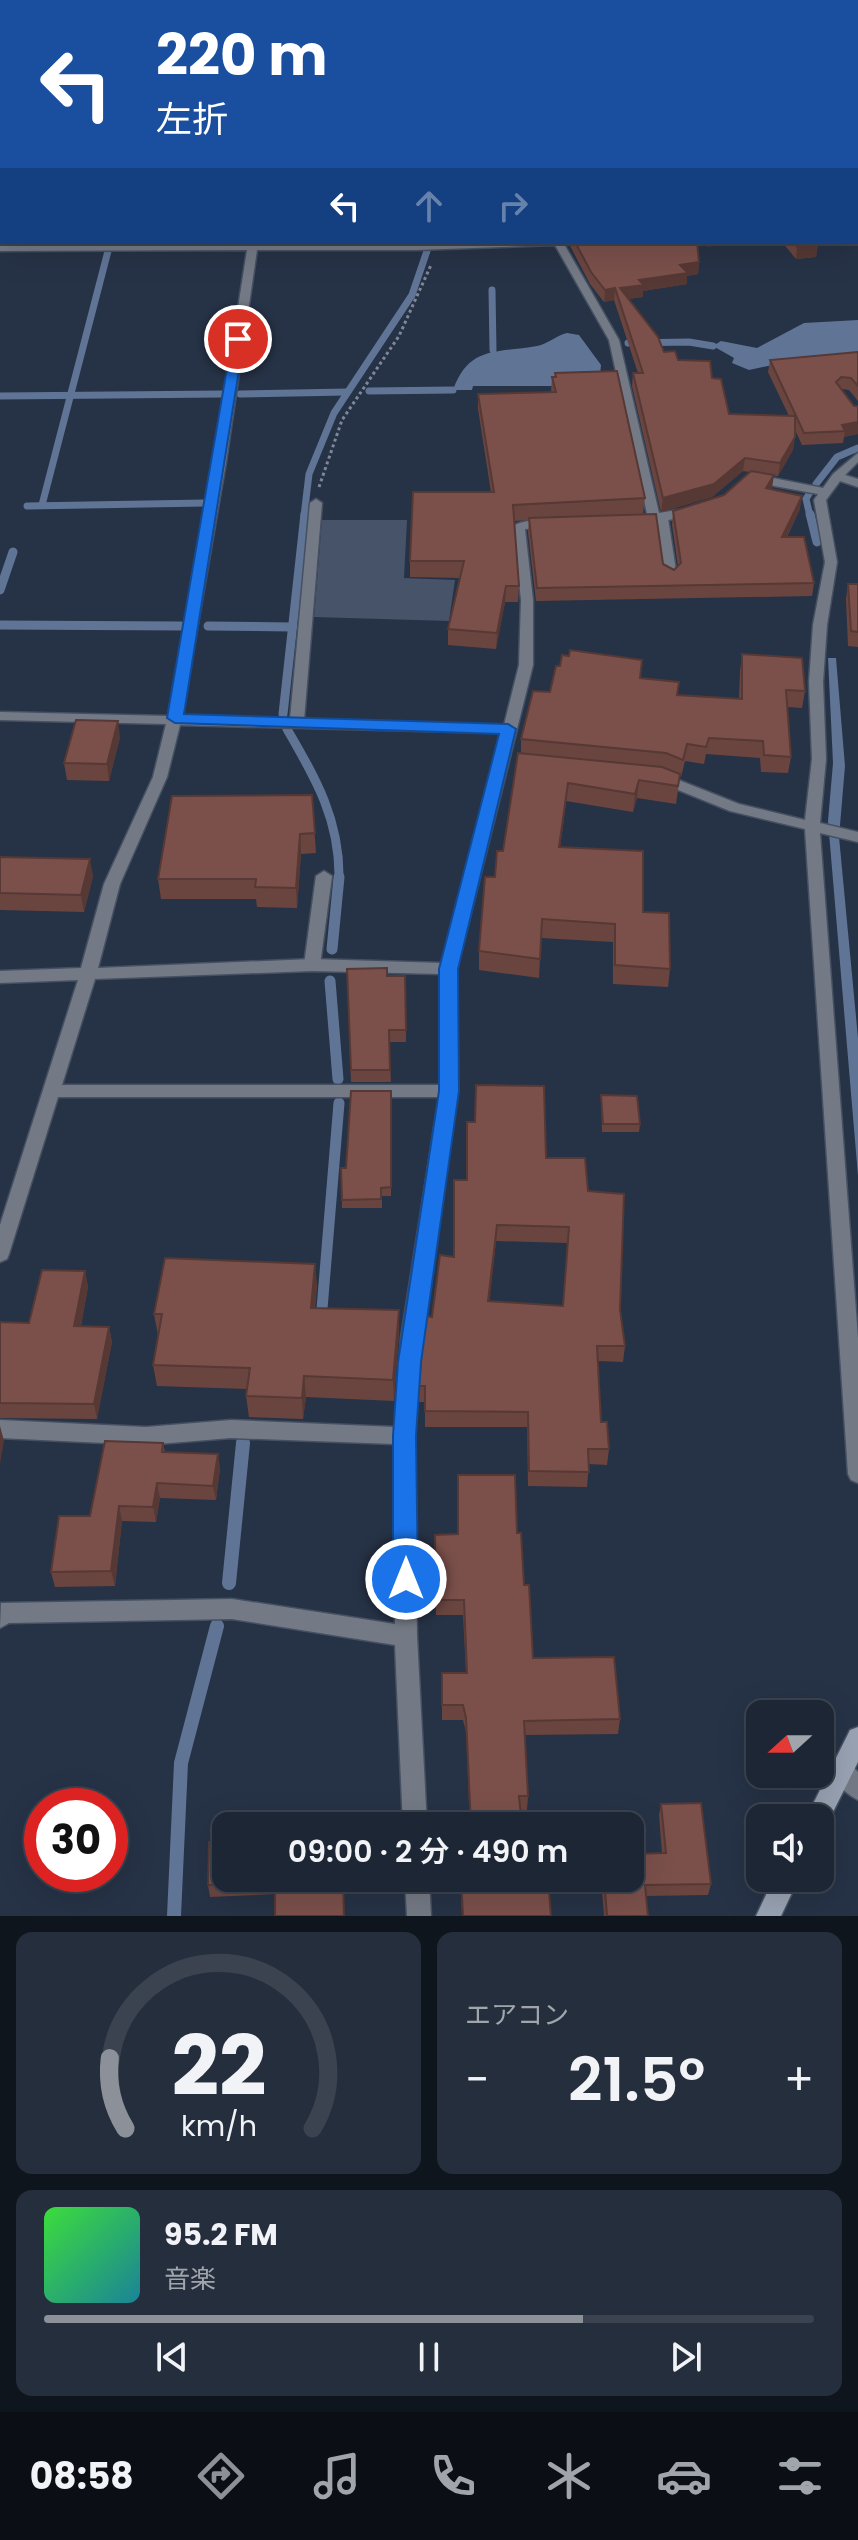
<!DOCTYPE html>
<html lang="ja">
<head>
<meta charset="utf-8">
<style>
	:root { --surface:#1c2634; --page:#252e3c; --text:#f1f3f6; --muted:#a0a5ac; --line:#3a434f; --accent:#8c9099 }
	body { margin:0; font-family:Poppins,"Noto Sans JP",sans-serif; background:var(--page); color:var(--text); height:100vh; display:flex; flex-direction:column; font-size:30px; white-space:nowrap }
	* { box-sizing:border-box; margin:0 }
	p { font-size:26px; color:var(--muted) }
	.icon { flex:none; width:44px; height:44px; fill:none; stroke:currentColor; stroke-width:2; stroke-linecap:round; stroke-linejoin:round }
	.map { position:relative; height:1916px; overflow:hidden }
	.panel { display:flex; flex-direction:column; gap:16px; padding:16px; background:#0f151d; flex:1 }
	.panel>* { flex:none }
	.guide { position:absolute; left:0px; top:0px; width:858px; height:244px; box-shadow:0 8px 32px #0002,0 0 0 2px var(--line); background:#1a4fa0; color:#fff; overflow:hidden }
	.needle { width:52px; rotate:249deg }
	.fabs { position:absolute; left:746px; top:1700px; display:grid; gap:16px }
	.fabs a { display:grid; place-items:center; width:88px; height:88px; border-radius:16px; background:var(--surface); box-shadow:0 8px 32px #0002,0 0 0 2px var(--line); font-size:40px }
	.speed { position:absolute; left:24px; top:1788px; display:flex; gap:16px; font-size:40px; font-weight:700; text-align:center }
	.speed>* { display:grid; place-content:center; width:104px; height:104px; border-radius:50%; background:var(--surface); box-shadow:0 8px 32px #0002,0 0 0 2px var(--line); line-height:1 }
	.speed .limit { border:12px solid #d22; background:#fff; color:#111 }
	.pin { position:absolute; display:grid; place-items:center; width:68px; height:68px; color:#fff; margin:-34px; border:4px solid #fff; border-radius:50%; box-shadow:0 2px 8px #0007 }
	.me { position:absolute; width:88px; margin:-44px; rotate:0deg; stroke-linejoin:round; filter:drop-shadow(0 0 6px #0008) }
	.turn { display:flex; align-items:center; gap:28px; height:168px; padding:0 24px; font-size:36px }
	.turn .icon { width:104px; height:104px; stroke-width:2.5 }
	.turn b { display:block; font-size:56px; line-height:68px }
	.lanes { display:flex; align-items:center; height:76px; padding:0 24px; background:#0003; justify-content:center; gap:40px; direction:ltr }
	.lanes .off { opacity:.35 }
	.big { font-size:60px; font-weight:600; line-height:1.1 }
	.panel .tile { flex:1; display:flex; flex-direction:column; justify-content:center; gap:12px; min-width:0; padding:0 28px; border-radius:16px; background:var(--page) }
	.panel .dial { align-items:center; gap:0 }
	.dial svg { height:208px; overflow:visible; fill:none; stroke:var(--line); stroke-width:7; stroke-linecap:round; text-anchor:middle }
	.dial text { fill:var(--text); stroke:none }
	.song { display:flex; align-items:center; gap:24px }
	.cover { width:96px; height:96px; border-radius:12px; background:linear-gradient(135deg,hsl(120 70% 55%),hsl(190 70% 35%)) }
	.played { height:8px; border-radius:4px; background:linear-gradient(90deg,var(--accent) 70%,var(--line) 70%) }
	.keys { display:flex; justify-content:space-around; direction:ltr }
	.heat { display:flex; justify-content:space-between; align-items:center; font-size:44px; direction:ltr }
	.panel .tiles { flex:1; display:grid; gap:16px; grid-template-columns:1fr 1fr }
	.tile:last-child { grid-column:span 2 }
	.trip { position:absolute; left:212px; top:1812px; width:432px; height:80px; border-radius:16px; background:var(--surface); box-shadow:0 8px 32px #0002,0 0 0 2px var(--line); font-weight:600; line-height:80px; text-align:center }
	.tabs { display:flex; height:128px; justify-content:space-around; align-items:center; background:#0b0f15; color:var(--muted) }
	.tabs .icon { width:56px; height:56px }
	.tabs .current { color:var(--accent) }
	.tabs b { font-size:36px; color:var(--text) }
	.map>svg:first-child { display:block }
</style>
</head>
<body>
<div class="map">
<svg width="858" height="1916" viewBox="0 0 858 1916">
	<rect width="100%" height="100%" fill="#263246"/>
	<path fill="#465369" d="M322,520H407L404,578L455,580L449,621L314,617Z"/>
	<g fill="#607496">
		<path d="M858,320V359L782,363L749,370L732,363L734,358L713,346L721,341L757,348L804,323Z"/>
		<path d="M567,333L579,335L601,365L600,375L585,386H473L472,390H453C469,345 498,353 537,346C548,344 555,336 567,333Z"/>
		<path d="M828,658H836L845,766L839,837L858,1038V1176L828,821L833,763Z"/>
	</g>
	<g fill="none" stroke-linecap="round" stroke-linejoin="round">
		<g stroke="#607496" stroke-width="7">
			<path d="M492,290L493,350"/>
			<path d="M628,343L689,342L713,346"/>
			<path d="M369,391L453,390"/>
			<path d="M240,394L347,392"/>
			<path d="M0,396L223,394"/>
			<path d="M816,484L837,457L858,448"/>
			<path d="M809,494L806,499L810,516"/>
			<path d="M42,505L108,251"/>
			<path d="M27,506L205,503"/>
			<path d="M304,516L309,474L334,413L412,295L430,242"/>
		</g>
		<g stroke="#607496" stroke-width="9">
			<path d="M810,514L817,542"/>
			<path d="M0,590L13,552"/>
			<path d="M0,625L181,626"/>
			<path d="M208,626L293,627"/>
			<path d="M283,714L305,514"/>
			<path d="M287,729C316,779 340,820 339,879"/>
		</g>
		<g stroke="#607496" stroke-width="11">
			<path d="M332,949L339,877"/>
			<path d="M330,981L338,1079"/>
			<path d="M321,1321L339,1103"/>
		</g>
		<g stroke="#607496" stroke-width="14">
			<path d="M229,1583L243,1443"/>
			<path d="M174,1916L181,1763L217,1626"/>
		</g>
		<g stroke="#455062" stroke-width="3">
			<g id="service">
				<path d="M662,514L668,518L677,577L671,581L665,577L656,518Z"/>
				<path d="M324,871L332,876L320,965L312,971L304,965L316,876Z"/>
			</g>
		</g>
		<g stroke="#455062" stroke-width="3">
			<g id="minor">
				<path d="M326,0H334L336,2H328Z"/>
				<path d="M739,0H749L751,2H741Z"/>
				<path d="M858,202V208L856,209V203Z"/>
				<path d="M248,242H258L257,244L567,242L564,244L619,340L659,513L694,507L700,511L698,514C682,517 640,528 628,520L647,514L609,340L555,245L417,250H257L226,462L182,716L290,719L310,503L316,499L322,503L304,720L504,725L519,665L521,600L513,526C522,520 544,518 553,524L547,528L525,529L533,600V665L457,969L458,1091L421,1338L414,1436L417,1636L427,1826H403L395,1645L232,1619L9,1623L0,1628L1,1603L232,1599L395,1624L394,1444L231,1438L146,1445L0,1438V1420L146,1427L231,1420L395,1427L401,1338L439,1097H58L9,1254L7,1259L0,1262V1225L78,980L0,983V971L81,968L104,884L153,777L166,724L0,720V712L168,716L214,462L247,250L0,251V245L248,244ZM180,725L502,733L442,963L312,959L98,968L120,884L167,777ZM312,971L441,974L440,1085H62L95,979Z"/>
				<path d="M858,453V462L845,475L858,479V487L840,481L826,500L837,562L827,625L823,682L826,759L820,823L858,832V842L820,833L858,1338V1483L851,1480L848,1474L805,829L730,811L656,781L654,778L656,775H666L739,804L805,820L812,759L809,682L813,625L825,562L814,500L818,494L753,482L747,478L753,474L823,488L833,474Z"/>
				<path d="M841,1759L849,1763L858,1772V1800C846,1794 835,1783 829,1771L833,1763Z"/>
				<path d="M405,1878H429L431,1916H407Z"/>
			</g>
		</g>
		<g stroke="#455062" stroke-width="3">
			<g id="secondary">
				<path d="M63,0H71L62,2Z"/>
				<path d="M2,160V170L0,171V161Z"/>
				<path d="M858,1727V1762L826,1826L820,1829V1818H806L850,1730Z"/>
				<path d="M774,1878H799L781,1916H756Z"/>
			</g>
		</g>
		<path stroke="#7e8898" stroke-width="3" stroke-dasharray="3 3" stroke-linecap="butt" d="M319,487L342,420L399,336L431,265"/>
		<use href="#service" fill="#747a85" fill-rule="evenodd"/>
		<use href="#minor" fill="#747a85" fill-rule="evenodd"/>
		<use href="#secondary" fill="#99a3b3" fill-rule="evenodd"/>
	</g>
	<g fill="#6a4540" fill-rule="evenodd">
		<path d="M354,0H727L772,2L858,0V56L856,58V2H356Z"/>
		<path d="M856,59L858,60V127H856Z"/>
		<path d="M568,242H697L699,262L698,274L687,276V284L643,291V297L628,299L664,352L712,378L729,414L789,416L768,372L770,360L858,352V401L849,390L842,389L858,434L844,437L843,443L802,445L795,430L793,450L778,476H773L771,489L800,509L787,537L814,583L812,596L536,601L528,532L529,520L514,521L519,586L518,602H505L496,649L448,645V629L460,578L410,577V561L491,492L478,409V394L551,392L552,377H555V373L645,498L643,514L663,564L674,570L678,566L672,525L673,511L724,495L750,472L743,471L712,497L661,512L632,386L633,373H638L614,300L604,302L590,284Z"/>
		<path d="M782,242H818L816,257L796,259Z"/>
		<path d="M848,584H858V647L848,646L846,599Z"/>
		<path d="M742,654L805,691L802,708L787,707L791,757L788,773L761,772L760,758L706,754L704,764L685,761L681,777L680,776L676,804L637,798L633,812L566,801L560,847L643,912L670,969L668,987L613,984V942L541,938L539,978L479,970V951L495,877L503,851L521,753V739L550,692L640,678L678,695L739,699L740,671Z"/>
		<path d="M120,737L109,781L67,780L64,763Z"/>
		<path d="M312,795L316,853L301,854L297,908L257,907L256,899H161L158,879Z"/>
		<path d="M0,857L93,876L84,912L0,910Z"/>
		<path d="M347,969L387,976H405L406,1042H389L391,1082H351Z"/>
		<path d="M391,1091V1196H382V1208H342V1200L346,1168Z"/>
		<path d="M601,1095L640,1124L639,1132H602Z"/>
		<path d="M546,1158L588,1191L620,1310L625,1346L623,1362L598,1361L601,1422L609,1449L607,1465L589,1464L587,1487L528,1486L527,1427H425V1402H419V1386L432,1317L454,1257L467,1180ZM496,1241L568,1243L563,1306L489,1301Z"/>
		<path d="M85,1271L88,1287L81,1326L109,1327L112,1342L97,1419L0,1418V1322L29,1323Z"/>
		<path d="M317,1285L315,1308L399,1310V1331L394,1401L306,1397L303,1419L249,1417L246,1396L247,1389L157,1386L153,1365L158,1335L154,1314Z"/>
		<path d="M163,1443L165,1452L220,1468L216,1500L160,1498L156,1522L122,1521L115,1586L55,1587L51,1572L90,1516Z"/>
		<path d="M517,1533L533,1658L620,1719L618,1734L525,1735L528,1796L527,1810H521L522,1826H470L466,1732L463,1720H442V1673H466L463,1615H436L435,1535Z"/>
		<path d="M661,1804L711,1884L708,1895L646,1896L648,1916H604L601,1878H630L662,1853L659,1815Z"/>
		<path d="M344,1878L275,1894L210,1897L208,1885Z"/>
		<path d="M460,1878H548L551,1916H462Z"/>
	</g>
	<g fill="#563834">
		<path d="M708,242H740L707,247Z"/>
		<path d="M818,245L816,257L796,259L797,247Z"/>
		<path d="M699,262L698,274L687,276V284L643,291V297L619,300L620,288L680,265Z"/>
		<path d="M615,288L614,300L604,302L605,290Z"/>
		<path d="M858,422V434L844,437L845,431L842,425Z"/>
		<path d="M795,437L793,450L778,476L780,463Z"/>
		<path d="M745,458L743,471L712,497L661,512L663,498Z"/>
		<path d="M774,475L772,488L764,502L766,488Z"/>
		<path d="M802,496L800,509L780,550L782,537Z"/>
		<path d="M506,586L505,602L496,649L497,633Z"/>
		<path d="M118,721L120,737L109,781L107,764Z"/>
		<path d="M639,780L637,798L633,812L635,794Z"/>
		<path d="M568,783L566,801L558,865L559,847Z"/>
		<path d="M300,834L301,854L297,908L296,888Z"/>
		<path d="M90,859L93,876L84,912L81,895Z"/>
		<path d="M497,1225L496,1241L488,1317V1301Z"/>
		<path d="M315,1264L317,1285L312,1329L311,1308Z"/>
		<path d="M85,1271L88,1287L78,1341L74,1326Z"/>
		<path d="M399,1310V1331L394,1401L393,1380Z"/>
		<path d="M109,1327L112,1342L97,1419L94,1404Z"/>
		<path d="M304,1376L306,1397L303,1419L302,1398Z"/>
		<path d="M0,1426L4,1441L0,1464Z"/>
		<path d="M218,1454L220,1468L216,1500L213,1486Z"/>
		<path d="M157,1483L160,1498L156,1522L153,1507Z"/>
		<path d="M119,1506L122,1521L115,1586L111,1571Z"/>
	</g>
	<g fill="#7b504b" stroke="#563834" stroke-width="2" fill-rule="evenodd">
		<path d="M360,0H727L773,2V0H858V14H856V2H361Z"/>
		<path d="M856,22H858V32L856,35Z"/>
		<path d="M856,59L858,60V73L856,72Z"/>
		<path d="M856,79V82H858V116H856Z"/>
		<path d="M575,242H697L699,262L680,265L688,273L639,280L644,285L620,288L658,337L664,352L675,351L678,360L710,361L712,378L721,379L729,414L795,416V437L780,463L745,458L714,484L663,498L633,373H643L615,288L605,290L591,272Z"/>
		<path d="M793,242H818V245L797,247Z"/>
		<path d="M858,352V386L851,378L841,377L836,382L854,406H858V422L842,425L845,431L804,433L770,360Z"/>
		<path d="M617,371L645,498L513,505L519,586H506L497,633L448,629L464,561H410L413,492H494L478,394L556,392L552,377H556L555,373Z"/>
		<path d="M751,471L774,475L766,488L802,496L782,537H804L814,583L537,588L529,518L656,514L663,564L674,570L681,563L673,511L724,495Z"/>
		<path d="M848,584H858V632L851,631Z"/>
		<path d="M570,650L642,660L640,678L679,682L677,695L742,699V654L802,658L805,691L786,690L791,757L764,755L763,741L709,738L706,747L687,744L683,760L666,753L521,739L533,691L550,692L556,666H560L562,655L569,656Z"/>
		<path d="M76,720L118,721L107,764L64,763Z"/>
		<path d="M518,753L662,767L680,774L678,786L639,780L635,794L568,783L559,847L643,851V912L669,913L670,969L615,965V924L542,919L540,959L479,951L485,877H495L497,851H503Z"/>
		<path d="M312,795L315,833L300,834L296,888L255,887L256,879H158L172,796Z"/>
		<path d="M0,857L90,859L81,895L0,893Z"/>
		<path d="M387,968V976H405L406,1030H389L390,1070H351L347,969Z"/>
		<path d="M476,1085L544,1086L546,1158H585L588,1191L624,1194L620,1310L625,1346H597L601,1422H607L609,1449H588L589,1472L529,1471L528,1412L425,1411V1386H419L425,1316L432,1317L440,1255L454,1257V1180H467V1122H475ZM497,1225L569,1227L563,1306L488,1301Z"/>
		<path d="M351,1091H391V1187L381,1188V1199L342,1200L341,1168H346Z"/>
		<path d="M601,1095L637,1096L640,1124H603Z"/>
		<path d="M165,1258L315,1264L311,1308L399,1310L393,1380L304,1376L302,1398L246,1396L250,1368L153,1365L162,1314H154Z"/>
		<path d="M42,1270L85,1271L74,1326L109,1327L94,1404L0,1403V1322L29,1323Z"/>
		<path d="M105,1441L163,1443L162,1452L218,1454L213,1486L157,1483L153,1507L119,1506L111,1571L51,1572L59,1516H90Z"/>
		<path d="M458,1475H515L517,1533H521L524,1585H529L533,1658L614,1657L620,1719L524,1721L528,1796H519L522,1826H471L466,1718L463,1705H442V1673H467L464,1600H436L435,1535L458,1534Z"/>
		<path d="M701,1803L711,1884L645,1885L648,1916H607L604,1878H630V1854L666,1853L661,1804Z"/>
		<path d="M226,1841V1878H343L344,1916H275V1882L208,1885L209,1842Z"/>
		<path d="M461,1878H548L551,1916H463Z"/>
	</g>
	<path fill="#1a73e8" stroke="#114b97" stroke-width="2" d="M238,335L244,339L184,714L508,724L516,729L458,969L459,1091L421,1362L416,1436L418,1579L414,1587L406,1590L397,1587L393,1579V1436L398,1362L439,1091V969L499,734L175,723L167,718L232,339Z"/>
</svg>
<div class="fabs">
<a><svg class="needle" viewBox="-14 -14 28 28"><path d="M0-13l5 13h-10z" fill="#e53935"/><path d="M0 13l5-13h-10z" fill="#a0a5ac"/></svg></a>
<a><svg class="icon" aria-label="sound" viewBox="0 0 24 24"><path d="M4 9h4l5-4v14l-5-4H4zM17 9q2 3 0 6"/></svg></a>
</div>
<div class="speed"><div class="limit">30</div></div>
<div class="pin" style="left:238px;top:339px;background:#d93025"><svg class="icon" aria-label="arrive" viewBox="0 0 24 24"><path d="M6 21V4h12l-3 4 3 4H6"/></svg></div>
<svg class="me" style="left:406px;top:1579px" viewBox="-20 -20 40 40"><circle r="17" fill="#1a73e8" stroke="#fff" stroke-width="3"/><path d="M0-11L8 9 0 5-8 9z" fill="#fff"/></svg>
<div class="trip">09:00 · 2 分 · 490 m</div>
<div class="guide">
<div class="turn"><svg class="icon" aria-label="left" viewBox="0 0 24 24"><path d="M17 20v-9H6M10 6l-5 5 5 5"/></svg><div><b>220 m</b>左折</div></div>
<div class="lanes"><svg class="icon" aria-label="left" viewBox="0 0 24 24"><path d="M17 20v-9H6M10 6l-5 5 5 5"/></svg><svg class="icon off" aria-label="ahead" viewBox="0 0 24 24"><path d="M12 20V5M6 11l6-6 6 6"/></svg><svg class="icon off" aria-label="right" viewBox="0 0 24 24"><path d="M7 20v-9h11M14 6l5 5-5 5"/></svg></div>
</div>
</div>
<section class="panel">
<div class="tiles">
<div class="tile dial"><svg viewBox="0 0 100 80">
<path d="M14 69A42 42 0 1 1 86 69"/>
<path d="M14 69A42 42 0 0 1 8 42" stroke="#8c9099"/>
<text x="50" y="56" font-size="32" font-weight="700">22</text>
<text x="50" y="72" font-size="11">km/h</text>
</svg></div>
<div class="tile"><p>エアコン</p>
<div class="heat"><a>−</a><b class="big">21.5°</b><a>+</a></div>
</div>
<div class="tile">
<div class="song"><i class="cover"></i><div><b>95.2 FM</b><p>音楽</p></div></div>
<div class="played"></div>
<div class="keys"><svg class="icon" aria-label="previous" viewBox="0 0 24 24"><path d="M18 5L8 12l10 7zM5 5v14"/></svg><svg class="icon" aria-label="pause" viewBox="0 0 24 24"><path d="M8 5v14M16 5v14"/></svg><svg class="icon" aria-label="next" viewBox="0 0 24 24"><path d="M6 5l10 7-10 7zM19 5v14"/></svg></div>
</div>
</div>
</section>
<nav class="tabs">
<b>08:58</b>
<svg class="icon current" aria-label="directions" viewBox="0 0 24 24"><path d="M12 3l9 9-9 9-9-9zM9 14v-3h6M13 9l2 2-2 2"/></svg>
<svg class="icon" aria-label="music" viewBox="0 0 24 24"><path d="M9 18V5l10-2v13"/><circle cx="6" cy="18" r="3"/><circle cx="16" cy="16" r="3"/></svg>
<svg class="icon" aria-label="phone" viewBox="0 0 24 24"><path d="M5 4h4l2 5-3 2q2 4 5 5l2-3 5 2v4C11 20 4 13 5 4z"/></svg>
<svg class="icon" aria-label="climate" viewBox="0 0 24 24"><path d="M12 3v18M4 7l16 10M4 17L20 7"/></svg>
<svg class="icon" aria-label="car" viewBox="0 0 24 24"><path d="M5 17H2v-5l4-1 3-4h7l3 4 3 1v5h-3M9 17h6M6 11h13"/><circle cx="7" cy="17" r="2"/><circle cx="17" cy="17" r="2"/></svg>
<svg class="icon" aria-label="filters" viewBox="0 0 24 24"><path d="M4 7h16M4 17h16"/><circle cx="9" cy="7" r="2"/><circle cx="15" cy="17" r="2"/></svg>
</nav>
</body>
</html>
